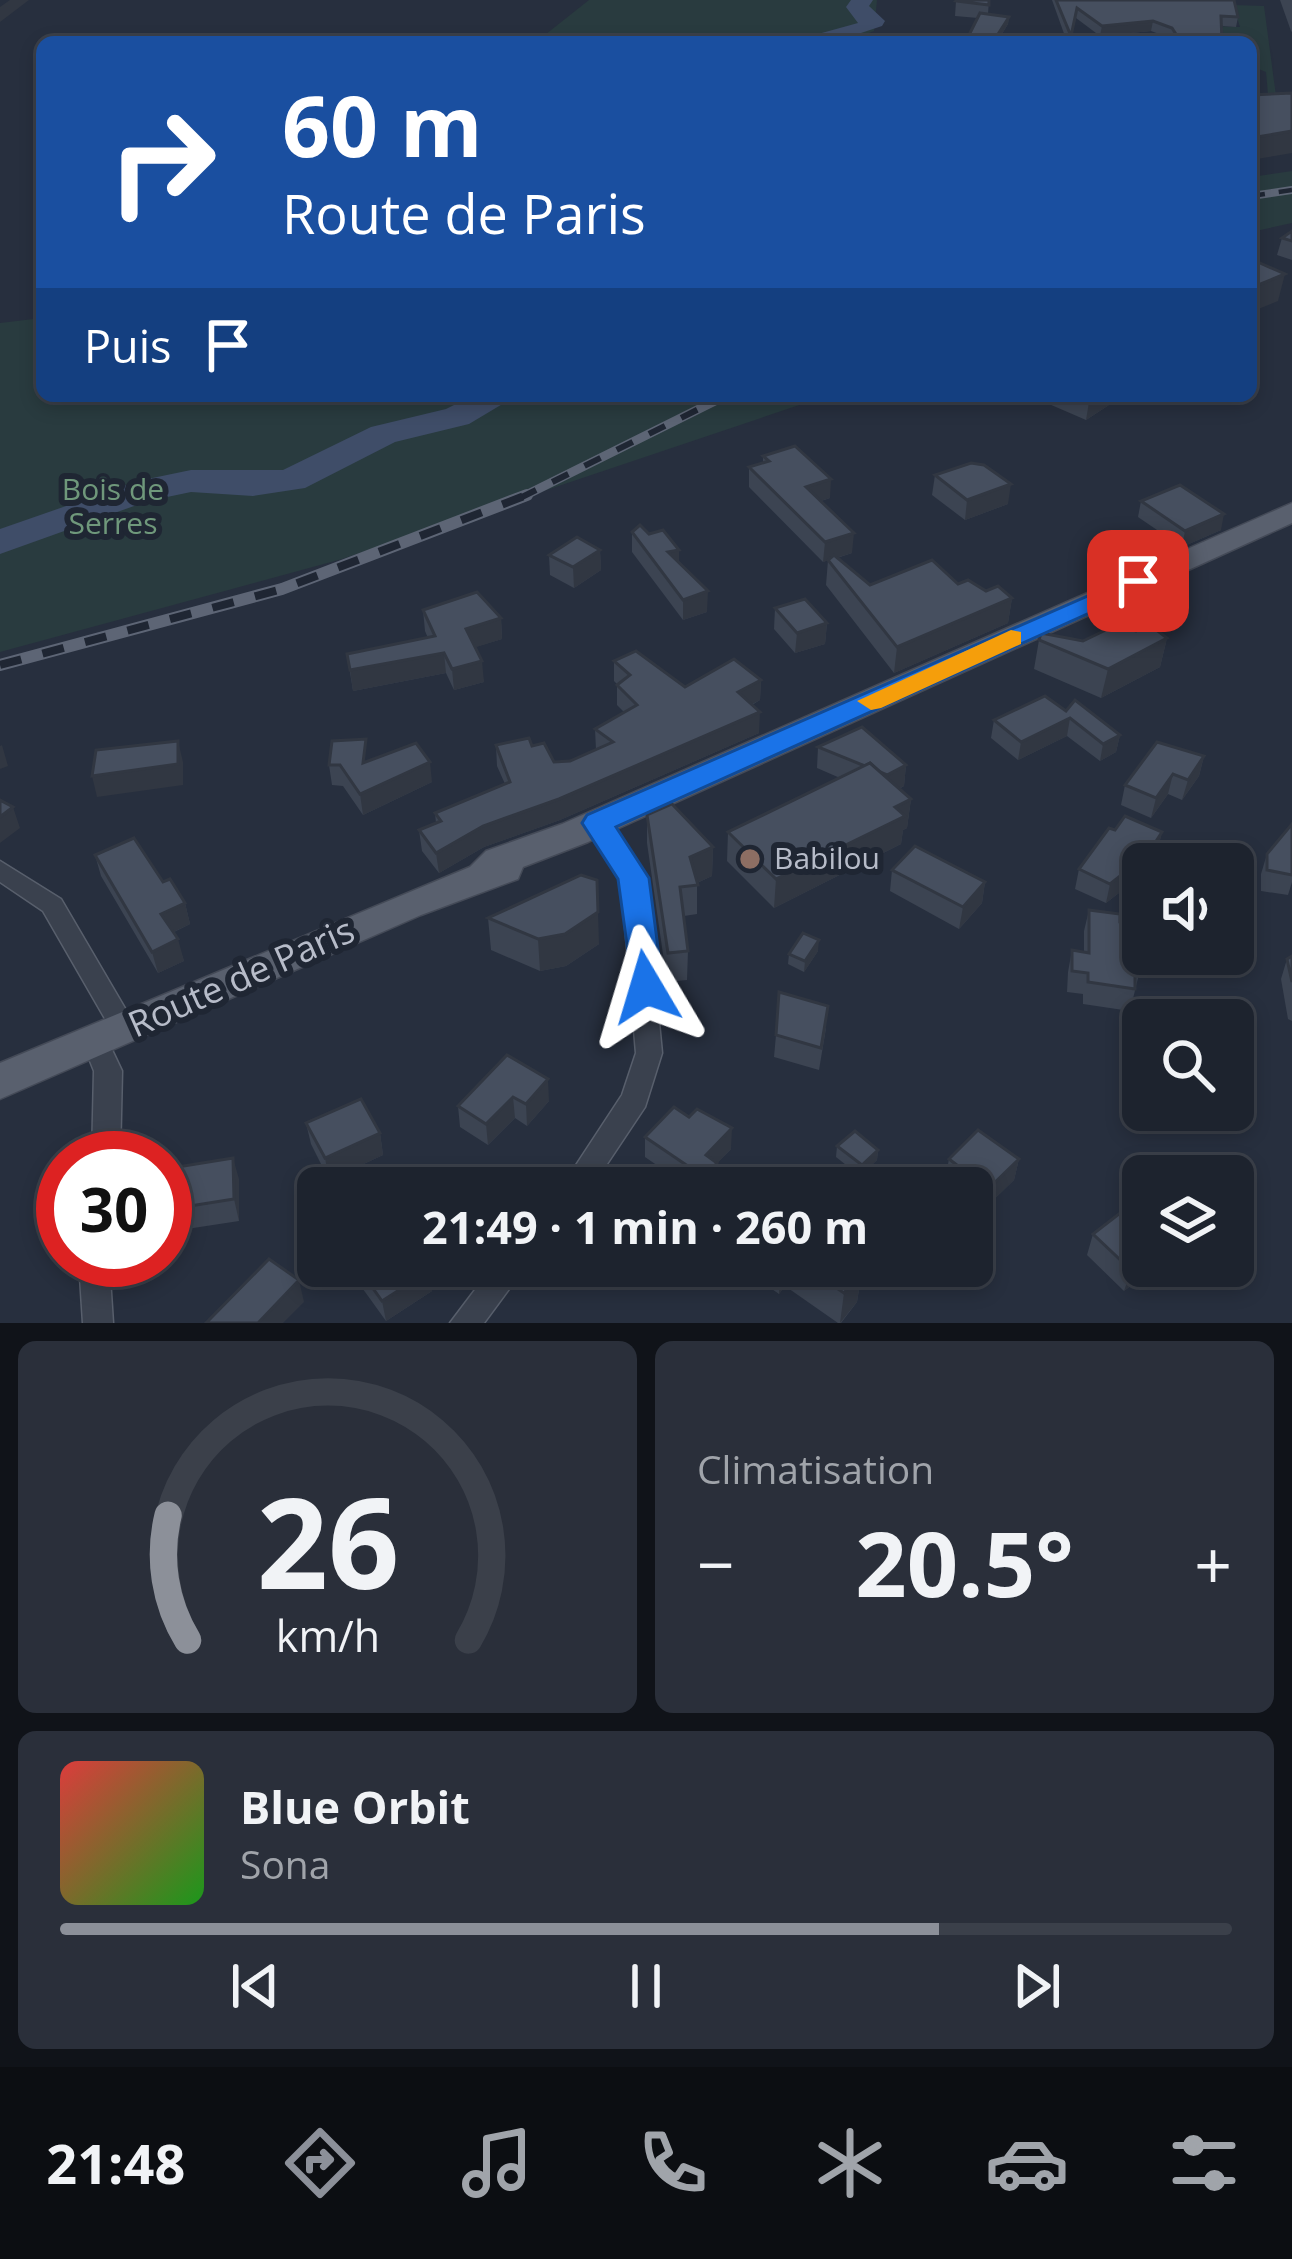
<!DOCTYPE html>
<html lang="fr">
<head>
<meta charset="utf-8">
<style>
	:root { --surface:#1d232e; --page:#2a2f3a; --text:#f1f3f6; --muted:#a0a4aa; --line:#3b404a; --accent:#8c9099 }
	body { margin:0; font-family:"Open Sans",sans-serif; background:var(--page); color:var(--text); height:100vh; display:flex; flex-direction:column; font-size:45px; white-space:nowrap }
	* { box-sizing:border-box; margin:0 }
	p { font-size:39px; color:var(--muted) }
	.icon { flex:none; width:66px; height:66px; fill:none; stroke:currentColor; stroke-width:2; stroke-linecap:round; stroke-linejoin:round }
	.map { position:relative; height:1323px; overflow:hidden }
	.details { display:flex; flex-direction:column; gap:18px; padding:18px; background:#101319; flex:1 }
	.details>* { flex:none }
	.guide { position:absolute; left:36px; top:36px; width:1221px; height:366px; border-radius:18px; box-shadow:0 6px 18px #0003,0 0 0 3px var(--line); background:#1a4fa0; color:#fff; overflow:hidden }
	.controls { position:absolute; left:1122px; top:843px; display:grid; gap:24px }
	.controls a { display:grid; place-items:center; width:132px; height:132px; border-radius:18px; background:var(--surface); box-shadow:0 6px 18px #0003,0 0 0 3px var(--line); font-size:60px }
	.speed { position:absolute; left:36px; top:1131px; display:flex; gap:24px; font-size:60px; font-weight:700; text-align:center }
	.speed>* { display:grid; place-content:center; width:156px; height:156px; border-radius:50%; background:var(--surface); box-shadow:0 6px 18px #0003,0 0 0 3px var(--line); line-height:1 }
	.speed .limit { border:18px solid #d22; background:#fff; color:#111 }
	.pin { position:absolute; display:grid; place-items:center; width:102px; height:102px; color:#fff; margin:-51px; border-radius:24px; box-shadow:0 6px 18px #0006 }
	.me { position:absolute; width:132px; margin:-66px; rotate:353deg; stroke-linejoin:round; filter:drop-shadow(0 0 9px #0008) }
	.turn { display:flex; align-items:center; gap:42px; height:252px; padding:0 48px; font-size:54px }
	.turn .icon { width:156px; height:156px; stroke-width:2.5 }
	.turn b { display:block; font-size:84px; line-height:102px }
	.then { display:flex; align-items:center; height:114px; padding:0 48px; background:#0003; gap:24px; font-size:45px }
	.big { font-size:90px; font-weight:700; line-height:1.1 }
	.details .widget { flex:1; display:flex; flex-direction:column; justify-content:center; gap:18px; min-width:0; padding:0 42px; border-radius:18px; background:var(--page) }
	.details .dial { align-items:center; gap:0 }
	.dial svg { height:312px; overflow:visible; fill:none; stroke:var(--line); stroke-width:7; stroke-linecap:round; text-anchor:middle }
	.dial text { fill:var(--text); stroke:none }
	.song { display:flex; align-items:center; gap:36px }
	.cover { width:144px; height:144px; border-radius:18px; background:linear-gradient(135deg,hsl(0 70% 55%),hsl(120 70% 35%)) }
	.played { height:12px; border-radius:6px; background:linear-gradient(90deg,var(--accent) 75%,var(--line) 75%) }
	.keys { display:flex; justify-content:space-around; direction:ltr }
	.heat { display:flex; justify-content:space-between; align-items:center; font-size:66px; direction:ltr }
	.details .tiles { flex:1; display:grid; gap:18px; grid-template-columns:1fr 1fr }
	.widget:last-child { grid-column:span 2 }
	.trip { position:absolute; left:297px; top:1167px; width:696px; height:120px; border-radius:18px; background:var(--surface); box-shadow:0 6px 18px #0003,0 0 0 3px var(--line); font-weight:700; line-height:120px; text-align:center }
	.dock { display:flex; height:192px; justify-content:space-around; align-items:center; background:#0c0e12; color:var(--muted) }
	.dock .icon { width:84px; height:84px }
	.dock .active { color:var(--accent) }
	.dock b { font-size:54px; color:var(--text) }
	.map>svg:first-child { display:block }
</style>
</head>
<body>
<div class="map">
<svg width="1292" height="1323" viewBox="0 0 1292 1323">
	<rect width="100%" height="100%" fill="#272f3e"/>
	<g fill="#293b3f">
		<path d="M589,0H877L874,31L846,42H536Z"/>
		<path d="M1233,5L1264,6L1276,96L1268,95L1266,72L1251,66V42H1214L1211,26L1240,27Z"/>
		<path d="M1292,171V223L1251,232V177Z"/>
		<path d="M42,318V396H826L342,559L0,652V323Z"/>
	</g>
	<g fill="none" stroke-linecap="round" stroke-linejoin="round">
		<g fill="#3f4d68" fill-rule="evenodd">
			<path d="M851,0H873L869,6L885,21L882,26L834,42H789L858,23L846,7Z"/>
			<path d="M472,396H516L469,424L395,442L305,488L253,496L191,492L148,501L0,554V529L138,481L191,470H283L371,427L446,409Z"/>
		</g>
		<g stroke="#585f6c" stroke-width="3">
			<g id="minor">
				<path d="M598,815L606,817L645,878L662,1053L645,1107L591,1188H561L622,1095L636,1053L621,879L586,823L590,817Z"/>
				<path d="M0,861L61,899L133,1022L137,1029L133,1036L124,1040L115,1036L43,911L0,882Z"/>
				<path d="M95,1030L104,1033L122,1071L120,1158H92L94,1071L82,1041L86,1033Z"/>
				<path d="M85,1260H115L110,1277L113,1323H83L80,1277Z"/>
				<path d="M493,1266H526L484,1323H450Z"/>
			</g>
		</g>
		<g stroke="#444a57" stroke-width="3">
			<path id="primary" d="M1292,503V523L588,842L523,867L518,879L421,915L0,1099V1063L470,867L486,851L562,824Z"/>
		</g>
		<use href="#minor" fill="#3a414e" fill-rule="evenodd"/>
		<use href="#primary" fill="#59606e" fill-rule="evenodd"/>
		<g stroke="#5d6575" stroke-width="8">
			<path id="rail-far2" d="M1251,196L1292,190"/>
		</g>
		<g stroke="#5d6575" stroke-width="9">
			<path id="rail-far1" d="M520,498L725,396"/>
		</g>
		<g stroke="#5d6575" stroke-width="12">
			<path id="rail" d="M0,665L282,589L527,495"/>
		</g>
		<use href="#rail-far2" stroke="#1f2633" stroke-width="4.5" stroke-dasharray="14" stroke-linecap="butt"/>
		<use href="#rail-far1" stroke="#1f2633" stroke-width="6" stroke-dasharray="18" stroke-linecap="butt"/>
		<use href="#rail" stroke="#1f2633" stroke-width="8" stroke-dasharray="22" stroke-linecap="butt"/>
	</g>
	<g fill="#3c4452">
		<path d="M989,0L988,14L1009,17L1008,24L997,42H966L978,18L955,16L956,1Z"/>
		<path d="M1052,0H1234L1238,17L1236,27L1222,26V42H1173L1170,38L1151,31L1100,36L1076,18L1070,42H1067Z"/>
		<path d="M1280,0H1292V32L1291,31Z"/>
		<path d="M1292,231V260L1277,255L1282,238Z"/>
		<path d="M1043,396H1113L1112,403L1086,420L1042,401Z"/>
		<path d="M763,456L830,498L821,501L852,553L837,558L870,585L958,584L1012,598L1008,623L894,673L826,585L828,560L823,562L749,487V467L763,463Z"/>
		<path d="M935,475L1008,504L965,520L932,495Z"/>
		<path d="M1141,501L1221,530L1182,547L1138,517Z"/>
		<path d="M632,532L679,563L707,612L683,620L632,552Z"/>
		<path d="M600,550L601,570L574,588L550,575L549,555Z"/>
		<path d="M775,608L827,623L825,644L795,653L774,629Z"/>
		<path d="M423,610L501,618L502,639L475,647L484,682L454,690L446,673L353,691L347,654L428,638L425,631Z"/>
		<path d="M1136,631L1167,638L1160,667L1101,698L1034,669L1039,640L1083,641Z"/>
		<path d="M614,661L685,687L761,680L760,700L752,705L759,733L560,820L484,847L439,873L422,851L419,830L436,823L435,813L505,784L497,766L496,745L532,746L554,762L570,761L596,750L595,729L624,712L617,705V684L614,681Z"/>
		<path d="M1066,711L1120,735L1116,752L1100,761L1067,736L1018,760L991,738L994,720Z"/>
		<path d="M818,747L906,765L904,786L899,789L911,799L907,828L903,830L901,844L774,908L727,861L728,832L840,778L817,768Z"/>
		<path d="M1204,756L1199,776L1182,800L1168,794L1151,818L1121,805L1125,785Z"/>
		<path d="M369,761L432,782L363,815L343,786L332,785L329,765Z"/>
		<path d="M647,815L713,847L712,876L697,883V914L684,916L688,951L687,980L667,982L647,843Z"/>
		<path d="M1292,824V882L1288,895L1261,891V874L1267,854Z"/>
		<path d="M1115,830L1162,832L1157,852L1149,864H1143L1131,892L1124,889L1106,903L1075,889L1079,869Z"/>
		<path d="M95,855L185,903L190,924L174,932L184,961L158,973L101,876Z"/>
		<path d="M892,870L985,882L982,903L959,929L890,891Z"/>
		<path d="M1089,910L1120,922L1139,974L1130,1011L1083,1004V994L1067,992L1068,972L1072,950L1084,952V931Z"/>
		<path d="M488,918L599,944L566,966L540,971L491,950Z"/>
		<path d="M818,951L804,972L788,964L789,954Z"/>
		<path d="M1292,956V1021L1288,1019L1281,979L1287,959Z"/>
		<path d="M826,1028L819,1070L774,1057L776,1035Z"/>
		<path d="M507,1055L549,1101L527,1126L515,1118L488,1145L460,1127L458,1106Z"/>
		<path d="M306,1123L380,1133L383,1155L329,1180L311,1144Z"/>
		<path d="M645,1137L731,1149L717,1163L716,1184L713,1188H690L645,1157Z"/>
		<path d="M837,1146L878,1150L877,1160L860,1176L836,1157Z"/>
		<path d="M949,1159H1019L1014,1180L983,1210L972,1202V1188H954L945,1180Z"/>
		<path d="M165,1169L239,1179V1221L167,1232L165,1226Z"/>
		<path d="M1093,1234L1143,1266H1156L1124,1291L1087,1255Z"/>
		<path d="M349,1266H425L429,1271L432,1291L386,1321L350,1271Z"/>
		<path d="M739,1266H855L862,1271L857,1302L841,1323H838L785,1286L779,1294Z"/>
	</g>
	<g fill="#313742">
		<path d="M10,0H29L0,22V7Z"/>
		<path d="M1009,17L1008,24L997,42H993Z"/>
		<path d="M1153,21L1151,31L1100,36L1102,26Z"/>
		<path d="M1292,131V153L1251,160V138Z"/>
		<path d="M1285,274L1278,301L1251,312V288Z"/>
		<path d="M1090,396H1113L1112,403L1086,420Z"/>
		<path d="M831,479L830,498L804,506L806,487Z"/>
		<path d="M1011,484L1008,504L965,520L967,500Z"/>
		<path d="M1224,514L1221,530L1182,547L1185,531Z"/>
		<path d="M854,533L852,553L823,562L825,542Z"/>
		<path d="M600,550L601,570L574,588L573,567Z"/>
		<path d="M679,550V570L668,552Z"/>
		<path d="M708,591L707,612L683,620V600Z"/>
		<path d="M1012,598L1008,623L894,673L897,647Z"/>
		<path d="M501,618L502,639L467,650L466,629Z"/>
		<path d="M827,623L825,644L795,653L797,633Z"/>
		<path d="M1167,638L1160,667L1101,698L1108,669Z"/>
		<path d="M444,653L446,673L353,691L350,670Z"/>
		<path d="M482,661L484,682L454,690L452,669Z"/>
		<path d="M761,680L760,700L737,712L738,692Z"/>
		<path d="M760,712L759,733L560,820L484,847L439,873L436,853L483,826Z"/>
		<path d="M1070,718L1067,736L1018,760L1021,742Z"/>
		<path d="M1120,735L1116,752L1100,761L1103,744Z"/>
		<path d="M178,741L183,762V785L97,797L92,776Z"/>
		<path d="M2,745L8,766L0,769V746Z"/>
		<path d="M1204,756L1199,776L1182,800L1188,780Z"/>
		<path d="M430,762L432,782L363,815L360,794Z"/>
		<path d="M906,765L904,786L884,796L887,775Z"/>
		<path d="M1173,774L1168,794L1151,818L1156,798Z"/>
		<path d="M911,799L907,828L903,830L901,844L774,908L776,879Z"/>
		<path d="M13,807L20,828L0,843V817Z"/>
		<path d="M1162,832L1157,852L1149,864H1143V873L1131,892L1136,872Z"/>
		<path d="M713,847L712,876L690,886V857Z"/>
		<path d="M1129,869L1124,889L1106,903L1110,884Z"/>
		<path d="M985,882L982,903L959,929L963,907Z"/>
		<path d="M185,903L190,924L167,935L161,914Z"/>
		<path d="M598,912L599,944L566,966L540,971L538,939Z"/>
		<path d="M178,939L184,961L158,973L152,952Z"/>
		<path d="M819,940L818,951L804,972L805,961Z"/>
		<path d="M548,1079L549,1101L527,1126L526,1104Z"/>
		<path d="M513,1097L515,1118L488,1145L486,1124Z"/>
		<path d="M732,1128L731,1149L705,1176L706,1155Z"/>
		<path d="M380,1133L383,1155L329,1180L325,1158Z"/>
		<path d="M878,1150L877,1160L860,1176L862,1165Z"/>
		<path d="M233,1158L239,1179V1221L234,1199Z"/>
		<path d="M1019,1159L1014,1180L983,1210L988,1189Z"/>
		<path d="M717,1163L716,1184L713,1188H704V1177Z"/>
		<path d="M1143,1260V1266H1156L1124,1291L1131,1270Z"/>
		<path d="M781,1266H787L785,1286L779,1294Z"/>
		<path d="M429,1271L432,1291L386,1321L382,1301Z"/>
		<path d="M862,1271L857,1302L840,1323L844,1293Z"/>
		<path d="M299,1280L304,1302L283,1323H258Z"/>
	</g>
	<g fill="#464f5f" stroke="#313742" stroke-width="3">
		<path d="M957,0H989V5L956,1Z"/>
		<path d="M1056,0H1234L1238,17L1221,16L1222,42H1181L1172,28L1153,21L1102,26L1077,8L1071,36Z"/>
		<path d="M980,13L1009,17L993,42L967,39Z"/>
		<path d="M163,38L206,41L159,42Z"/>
		<path d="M1292,93V131L1251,138V95Z"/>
		<path d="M1292,231V241L1282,238Z"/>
		<path d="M1251,259L1285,274L1251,288Z"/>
		<path d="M795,446L831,479L806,487L854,533L825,542L749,467L769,461L763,456Z"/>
		<path d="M971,463L984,465L1011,484L967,500L935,475Z"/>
		<path d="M1180,485L1224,514L1185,531L1141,501Z"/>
		<path d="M640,525L649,534L663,530L679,550L668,552L708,591L683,600L632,532Z"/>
		<path d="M577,537L600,550L573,567L549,555Z"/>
		<path d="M834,555L870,585L932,560L958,584L968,580L986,591L998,586L1012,598L897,647L828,560Z"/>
		<path d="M477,592L501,618L466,629L482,661L452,669L444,653L350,670L347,654L435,636L423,610Z"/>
		<path d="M805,599L827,623L797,633L775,608Z"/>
		<path d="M1116,625L1136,631L1150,625L1167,638L1108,669L1039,640L1041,633L1083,641Z"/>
		<path d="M636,651L685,687L734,659L761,680L738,692L760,712L559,799L483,826L436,853L419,830L441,821L435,813L510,782L496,745L529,738L532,746L544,743L554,762L570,761L613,742L595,729L637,705L617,685L630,675L614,661Z"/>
		<path d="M1045,696L1066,711L1075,700L1120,735L1103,744L1070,718L1021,742L994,720Z"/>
		<path d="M862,727L906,765L887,775L880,772L870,763L865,766L818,747Z"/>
		<path d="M366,739L363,763L416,743L430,762L360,794L340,765H329L332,741Z"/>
		<path d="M178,741V764L92,776L96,750Z"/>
		<path d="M1157,742L1204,756L1188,780L1173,774L1156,798L1125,785Z"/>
		<path d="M870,763L911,799L895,807L905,816L776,879L728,832Z"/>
		<path d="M0,800L13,807L0,817Z"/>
		<path d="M672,804L713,847L690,857L698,885L680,887L688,951L668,953L647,815Z"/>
		<path d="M1125,816L1162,832L1136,872L1129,869L1110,884L1079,869L1109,828L1115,830Z"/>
		<path d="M1292,824V875L1267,870V854Z"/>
		<path d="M134,838L163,882L170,879L185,903L161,914L178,939L152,952L95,855Z"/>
		<path d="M915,846L985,882L963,907L892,870Z"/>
		<path d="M581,875L597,880L598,912L565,934L538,939L488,918Z"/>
		<path d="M1089,910L1120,914V922L1137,924L1139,974H1135V989L1088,982V973L1072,971V950L1089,953Z"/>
		<path d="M803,933L819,940L805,961L789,954Z"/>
		<path d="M1292,956V982L1287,959Z"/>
		<path d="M779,992L828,1006L821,1048L776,1035Z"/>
		<path d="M507,1055L548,1079L526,1104L513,1097L486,1124L458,1106Z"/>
		<path d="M361,1099L380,1133L325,1158L306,1123Z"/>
		<path d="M674,1107L689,1117L697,1109L732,1128L706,1155L717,1163L704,1177L645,1137Z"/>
		<path d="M978,1130L1019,1159L988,1189L949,1159Z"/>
		<path d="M855,1131L878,1150L862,1165L837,1146Z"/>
		<path d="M233,1158L234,1199L165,1210V1169Z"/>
		<path d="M1128,1207L1143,1221V1260L1131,1270L1093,1234Z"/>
		<path d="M269,1259L299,1280L258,1323H206Z"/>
		<path d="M357,1266H425L429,1271L382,1301Z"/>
		<path d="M804,1266H855L862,1271L844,1293Z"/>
	</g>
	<path fill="#1a73e8" stroke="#114b97" stroke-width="3" d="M1138,574L1147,576V587L616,827L649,878L663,987L658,996H634L618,879L582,823L587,815Z"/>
	<path fill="#f59e0b" d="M1011,630L1021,632V644L881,708L871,710L857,701Z"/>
	<circle fill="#8d6e63" stroke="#1f2633" stroke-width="4.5" cx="750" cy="859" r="12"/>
	<g text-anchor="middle" stroke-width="12" stroke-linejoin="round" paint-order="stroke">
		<g font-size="30" fill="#6f987b" stroke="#1f2633">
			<text x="113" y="500">Bois de<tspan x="113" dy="34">Serres</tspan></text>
		</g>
		<g font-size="30" fill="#b7bcc9" stroke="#1f2633" text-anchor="start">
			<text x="774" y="869">Babilou</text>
		</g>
		<g font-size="36" fill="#b7bcc9" stroke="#1f2633">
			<text transform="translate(241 977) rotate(-24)" y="13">Route de Paris</text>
		</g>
	</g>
</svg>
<div class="controls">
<a><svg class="icon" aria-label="sound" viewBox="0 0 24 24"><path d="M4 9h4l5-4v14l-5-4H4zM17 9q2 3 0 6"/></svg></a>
<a><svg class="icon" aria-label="search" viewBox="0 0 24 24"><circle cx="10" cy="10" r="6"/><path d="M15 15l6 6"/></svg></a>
<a><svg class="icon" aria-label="layers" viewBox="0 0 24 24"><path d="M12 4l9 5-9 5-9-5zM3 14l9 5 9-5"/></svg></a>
</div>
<div class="speed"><div class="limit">30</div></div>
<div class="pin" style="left:1138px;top:581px;background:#d93025"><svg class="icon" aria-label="arrive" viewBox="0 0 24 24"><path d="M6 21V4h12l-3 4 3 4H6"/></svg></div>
<svg class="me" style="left:646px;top:987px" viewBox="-20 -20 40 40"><path d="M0-17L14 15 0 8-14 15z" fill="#1a73e8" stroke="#fff" stroke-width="4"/></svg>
<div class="trip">21:49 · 1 min · 260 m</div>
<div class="guide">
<div class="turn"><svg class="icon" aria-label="right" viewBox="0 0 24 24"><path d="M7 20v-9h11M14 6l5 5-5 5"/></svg><div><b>60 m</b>Route de Paris</div></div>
<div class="then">Puis<svg class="icon" aria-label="arrive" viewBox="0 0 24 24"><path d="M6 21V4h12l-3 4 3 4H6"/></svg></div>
</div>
</div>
<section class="details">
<div class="tiles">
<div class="widget dial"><svg viewBox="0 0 100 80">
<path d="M14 69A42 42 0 1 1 86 69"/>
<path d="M14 69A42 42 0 0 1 9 37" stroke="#8c9099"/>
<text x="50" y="56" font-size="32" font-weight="700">26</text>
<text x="50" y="72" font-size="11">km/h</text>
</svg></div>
<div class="widget"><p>Climatisation</p>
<div class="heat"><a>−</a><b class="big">20.5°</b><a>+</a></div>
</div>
<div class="widget">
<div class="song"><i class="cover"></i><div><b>Blue Orbit</b><p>Sona</p></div></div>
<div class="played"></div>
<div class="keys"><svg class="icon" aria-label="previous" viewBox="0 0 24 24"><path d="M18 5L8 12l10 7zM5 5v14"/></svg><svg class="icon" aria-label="pause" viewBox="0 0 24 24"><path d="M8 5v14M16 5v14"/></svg><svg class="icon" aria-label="next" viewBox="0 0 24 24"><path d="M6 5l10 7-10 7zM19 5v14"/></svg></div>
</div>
</div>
</section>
<nav class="dock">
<b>21:48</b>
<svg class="icon active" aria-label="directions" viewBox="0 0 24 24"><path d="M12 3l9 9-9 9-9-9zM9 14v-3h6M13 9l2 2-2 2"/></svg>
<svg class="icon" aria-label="music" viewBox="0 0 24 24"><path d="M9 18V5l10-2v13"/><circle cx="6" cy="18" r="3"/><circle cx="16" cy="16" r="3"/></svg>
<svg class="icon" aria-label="phone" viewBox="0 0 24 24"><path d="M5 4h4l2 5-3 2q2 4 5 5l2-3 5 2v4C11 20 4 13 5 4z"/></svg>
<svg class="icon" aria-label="climate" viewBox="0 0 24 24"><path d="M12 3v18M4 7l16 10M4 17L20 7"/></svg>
<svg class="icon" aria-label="car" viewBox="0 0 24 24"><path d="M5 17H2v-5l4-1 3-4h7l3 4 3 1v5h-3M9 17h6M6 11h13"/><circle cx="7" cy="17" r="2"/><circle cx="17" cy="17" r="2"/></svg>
<svg class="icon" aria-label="filters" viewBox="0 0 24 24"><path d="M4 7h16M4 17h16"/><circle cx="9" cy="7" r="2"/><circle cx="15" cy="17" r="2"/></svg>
</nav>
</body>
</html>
